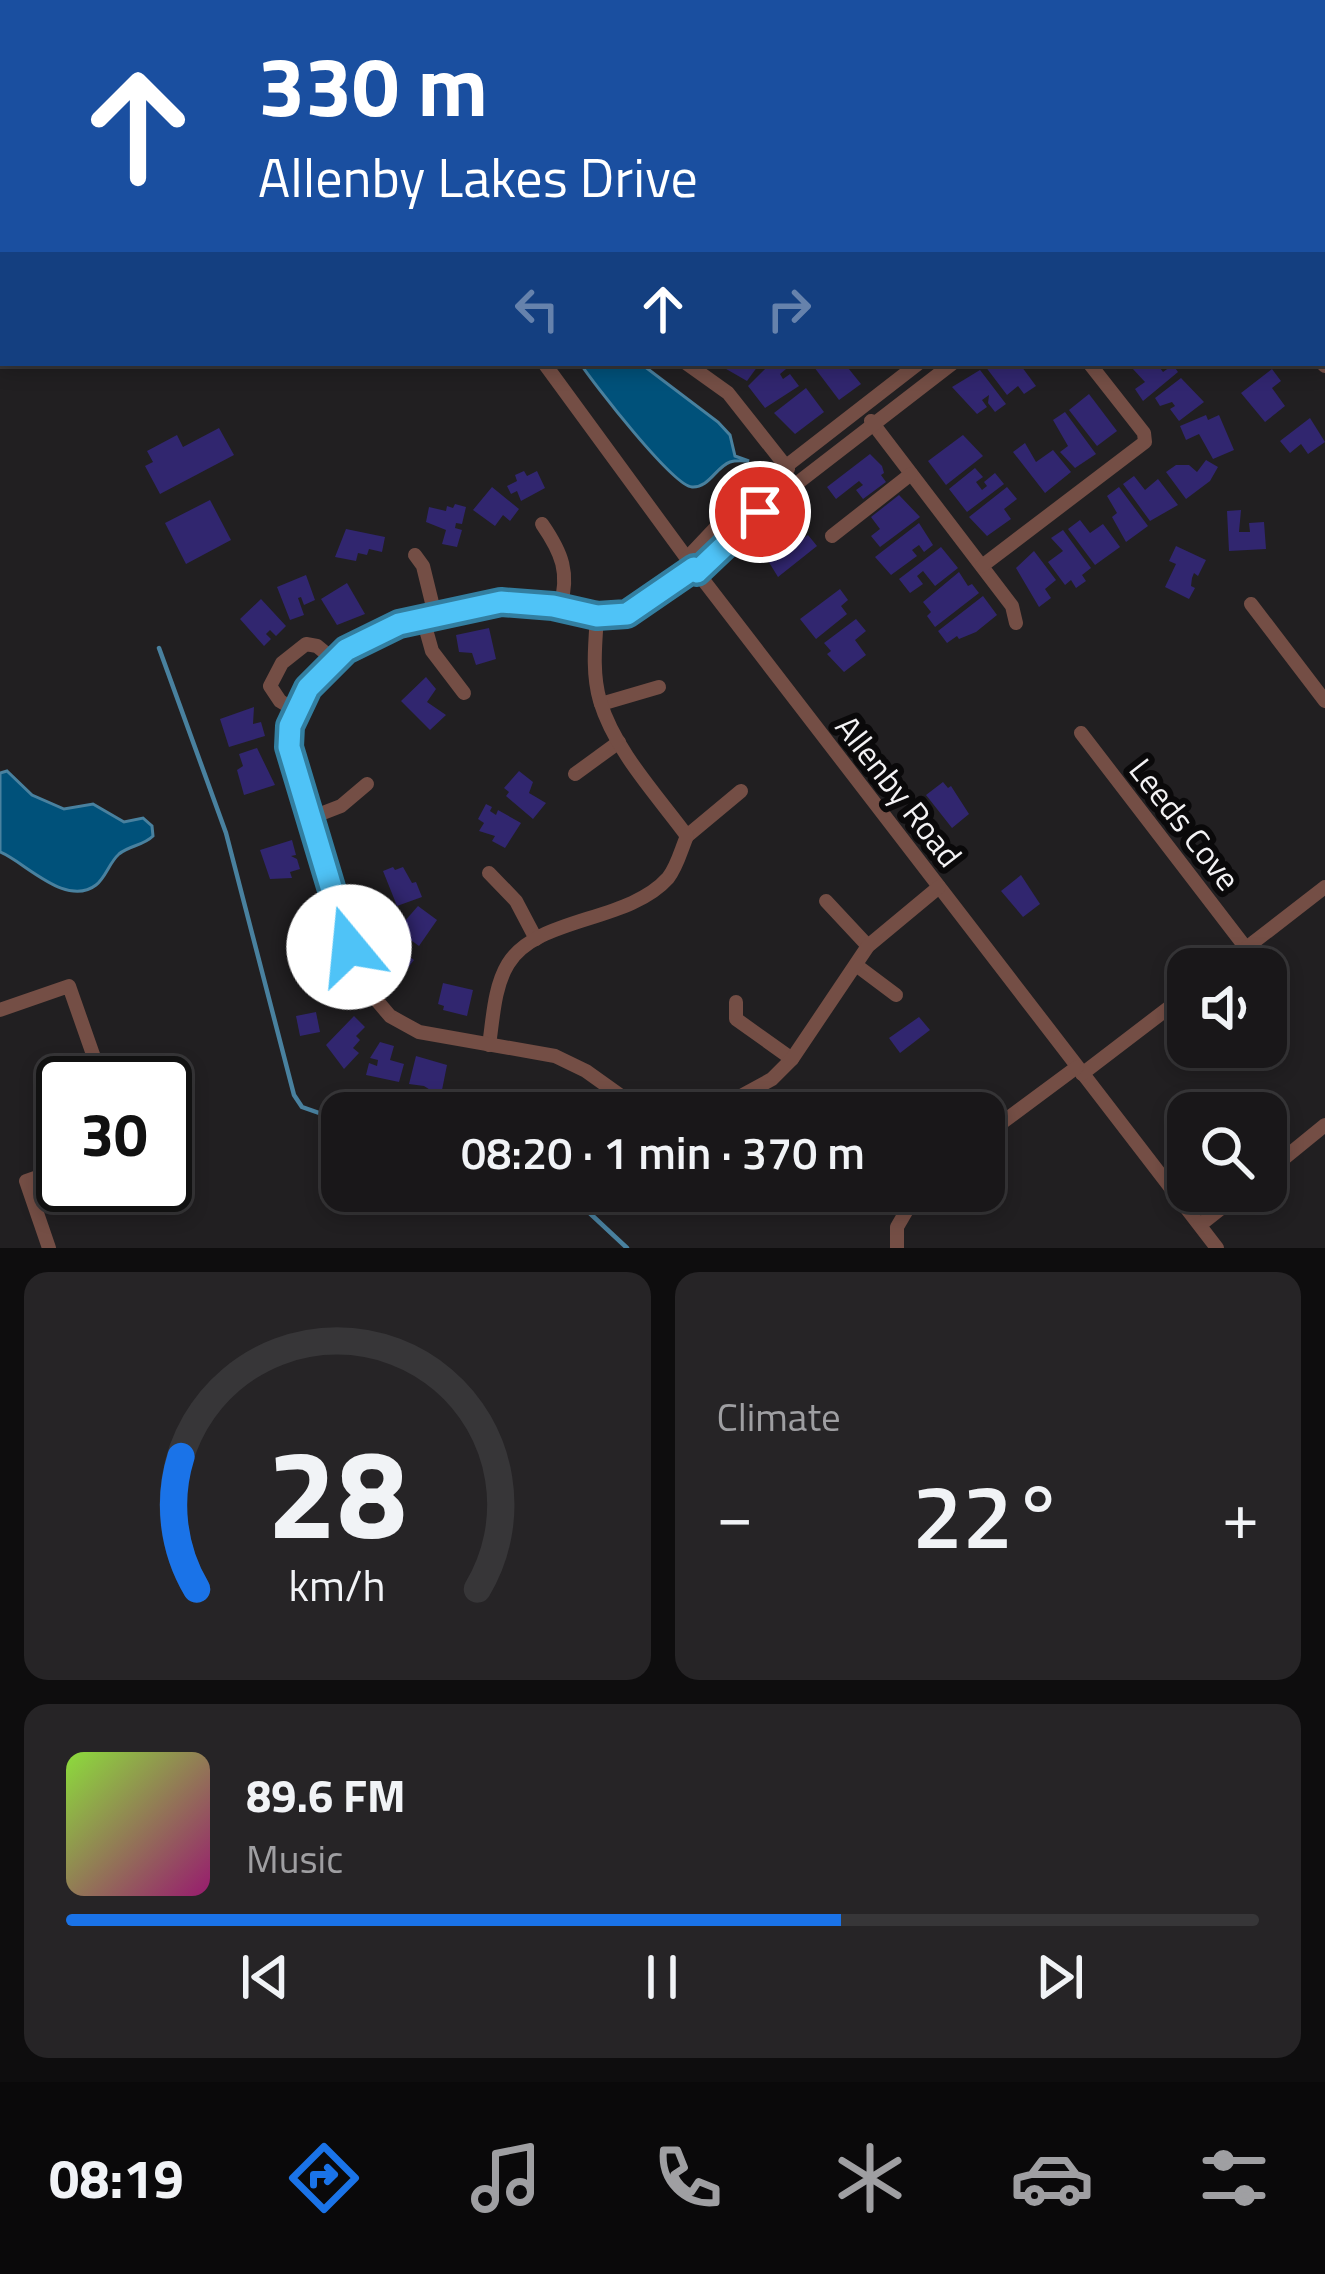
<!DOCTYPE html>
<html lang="en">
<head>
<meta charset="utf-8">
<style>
	:root { --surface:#191719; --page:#262426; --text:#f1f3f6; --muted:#9f9fa2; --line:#373638; --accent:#1a73e8 }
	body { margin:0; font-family:"Titillium Web",sans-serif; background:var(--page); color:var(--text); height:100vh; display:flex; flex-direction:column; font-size:45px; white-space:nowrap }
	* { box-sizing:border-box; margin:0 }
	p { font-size:39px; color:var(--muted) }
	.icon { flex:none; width:66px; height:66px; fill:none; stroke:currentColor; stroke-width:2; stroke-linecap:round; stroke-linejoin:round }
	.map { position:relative; height:1248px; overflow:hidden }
	.drawer { display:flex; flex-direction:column; gap:24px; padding:24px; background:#0e0d0e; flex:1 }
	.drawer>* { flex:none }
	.hud { position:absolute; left:0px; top:0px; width:1326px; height:366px; box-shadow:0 6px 18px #0003,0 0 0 3px var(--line); background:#1a4fa0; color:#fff; overflow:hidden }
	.controls { position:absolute; left:1167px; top:948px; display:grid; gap:24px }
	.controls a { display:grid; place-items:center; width:120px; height:120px; border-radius:24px; background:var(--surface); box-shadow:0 6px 18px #0003,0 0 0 3px var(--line); font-size:60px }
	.speed { position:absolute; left:36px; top:1056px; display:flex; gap:24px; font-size:60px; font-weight:700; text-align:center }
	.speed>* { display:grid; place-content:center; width:156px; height:156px; border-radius:50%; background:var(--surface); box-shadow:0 6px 18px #0003,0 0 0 3px var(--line); line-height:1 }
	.speed .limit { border:6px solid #111; border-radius:18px; background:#fff; color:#111 }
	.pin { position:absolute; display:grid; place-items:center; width:102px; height:102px; color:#fff; margin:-51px; border:6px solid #fff; border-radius:50%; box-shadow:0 3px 12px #0007 }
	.me { position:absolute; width:132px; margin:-66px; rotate:343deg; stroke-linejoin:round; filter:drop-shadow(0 0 9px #0008) }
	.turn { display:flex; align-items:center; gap:42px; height:252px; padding:0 60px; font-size:54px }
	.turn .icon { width:156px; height:156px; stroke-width:2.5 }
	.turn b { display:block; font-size:84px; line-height:102px }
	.lanes { display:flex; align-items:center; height:114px; padding:0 60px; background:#0003; justify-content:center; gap:60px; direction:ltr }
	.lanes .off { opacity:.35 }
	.big { font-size:90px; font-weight:600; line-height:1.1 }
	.drawer .card { flex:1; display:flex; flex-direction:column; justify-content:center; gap:18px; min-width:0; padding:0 42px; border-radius:24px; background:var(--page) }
	.drawer .dial { align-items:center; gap:0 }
	.dial svg { height:312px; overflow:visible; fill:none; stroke:var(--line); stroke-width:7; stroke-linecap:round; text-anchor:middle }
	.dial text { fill:var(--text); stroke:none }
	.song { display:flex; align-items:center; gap:36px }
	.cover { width:144px; height:144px; border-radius:18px; background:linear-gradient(135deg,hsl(90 70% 55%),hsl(320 70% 35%)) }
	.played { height:12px; border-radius:6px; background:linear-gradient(90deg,var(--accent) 65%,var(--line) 65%) }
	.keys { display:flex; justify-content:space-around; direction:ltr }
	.heat { display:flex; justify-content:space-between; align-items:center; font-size:66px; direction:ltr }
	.drawer .tiles { flex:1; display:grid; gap:24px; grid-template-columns:1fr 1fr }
	.card:last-child { grid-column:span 2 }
	.trip { position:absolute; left:321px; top:1092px; width:684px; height:120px; border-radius:24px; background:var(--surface); box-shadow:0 6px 18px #0003,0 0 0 3px var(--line); font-weight:600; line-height:120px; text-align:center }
	.tabs { display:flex; height:192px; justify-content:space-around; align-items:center; background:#0a090a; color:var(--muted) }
	.tabs .icon { width:84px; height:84px }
	.tabs .on { color:var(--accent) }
	.tabs b { font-size:54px; color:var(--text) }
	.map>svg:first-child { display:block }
</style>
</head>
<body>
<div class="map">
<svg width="1325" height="1248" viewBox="0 0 1325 1248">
	<rect width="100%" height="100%" fill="#211f21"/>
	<g fill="#00517a" stroke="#49819f" stroke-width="3">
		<path d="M580,363H640L718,422L730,435L735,456L749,461C743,461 736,460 730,462C716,467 709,488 692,487C673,486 593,383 580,363Z"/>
		<path d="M7,771L32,795L64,809L93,804L124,822L143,818L152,826L153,836C143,846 130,845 119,854C109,863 106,877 96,885C66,908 25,862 0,852V773Z"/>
	</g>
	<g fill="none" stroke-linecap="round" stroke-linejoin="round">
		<g stroke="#49819f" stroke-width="4.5">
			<path d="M1323,34L1325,27"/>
			<path d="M1323,130L1325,133"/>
			<path d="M159,648L226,833L294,1095L302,1107L342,1121"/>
			<path d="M566,1191L627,1248"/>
		</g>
	</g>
	<g fill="#31266f">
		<path d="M723,363H760L747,381L721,366Z"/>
		<path d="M771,363H781L786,369L780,374L783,379L790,374L799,386L765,408L748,386Z"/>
		<path d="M811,363H844L861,384L839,400Z"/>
		<path d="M989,363H1019L1036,386L1024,394L1018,386L1007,395L985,366Z"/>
		<path d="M1139,363H1166L1160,368L1163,372L1173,365L1178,372L1143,401L1135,389L1145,382L1132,368Z"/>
		<path d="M1272,369L1281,381L1272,388L1285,406L1265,422L1241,393Z"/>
		<path d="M980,370L1006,404L995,412L988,403L989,395L982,400L987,407L977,414L952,387Z"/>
		<path d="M1181,378L1204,402L1179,421L1170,409L1175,406L1172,402L1160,406L1155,398Z"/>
		<path d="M806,388L824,412L795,434L774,413Z"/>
		<path d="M1089,394L1117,431L1097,446L1069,410Z"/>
		<path d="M1065,412L1096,454L1075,468L1060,452L1068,446L1053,420Z"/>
		<path d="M1206,415L1208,420L1219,415L1234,450L1213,459L1199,434L1186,440L1180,426Z"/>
		<path d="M1310,418L1325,442L1308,454L1301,444L1290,453L1280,441Z"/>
		<path d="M219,428L234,455L160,494L145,466L153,462L147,451L177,435L183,447Z"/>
		<path d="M963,435L983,456L946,485L928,461Z"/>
		<path d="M1025,443L1036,462L1053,450L1071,472L1045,493L1013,452Z"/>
		<path d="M870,454L882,466L884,473L881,475L886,482L863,499L856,490L863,485L859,481L836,499L827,487Z"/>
		<path d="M1206,460L1218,467L1210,481L1186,499L1166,472L1176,465H1189L1197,472Z"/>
		<path d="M975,468L983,477L976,482L982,490L987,486L984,482L995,473L1004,484L967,512L949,489Z"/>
		<path d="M524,471L527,476L537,471L545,488L521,501L517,491L511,494L507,486L517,481L515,475Z"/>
		<path d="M1134,476L1145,490L1158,479L1178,505L1150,521L1123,484Z"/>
		<path d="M492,487L519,509L510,521L503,515L495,526L473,510Z"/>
		<path d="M1007,487L1017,499L1004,509L1011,519L987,536L969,517Z"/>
		<path d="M1119,487L1148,526L1126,542L1112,517L1117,513L1107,496Z"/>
		<path d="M899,495L920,517L880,547L871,536L880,529L871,517Z"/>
		<path d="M210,500L231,540L186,564L165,523Z"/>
		<path d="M455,504L466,507L462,524L456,523L455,528L462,530L457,547L442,544L446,530L426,522L429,507L446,511L447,506L453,508Z"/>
		<path d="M1241,510L1239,532H1250L1249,523L1264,522L1266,549L1229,551L1227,511Z"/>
		<path d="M1080,520L1090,533L1103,524L1120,547L1095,565L1068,529Z"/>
		<path d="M919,523L933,545L924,552L919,545L912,550L917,556L891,575L875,557Z"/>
		<path d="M346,529L385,537L382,552L369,549L367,555L358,553L356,561L335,557Z"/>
		<path d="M791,529L800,541L808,535L817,546L778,577L762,551Z"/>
		<path d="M1063,530L1091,568L1082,575L1086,581L1076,588L1071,580L1065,585L1048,562L1063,551L1051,538Z"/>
		<path d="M1176,546L1206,560L1198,576L1194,573L1192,578L1191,586L1195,588L1189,599L1165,587L1176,564L1169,561Z"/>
		<path d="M941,547L958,568L935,586L923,571L917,576L923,584L910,593L899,579Z"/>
		<path d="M1034,551L1056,580L1045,589L1051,598L1039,607L1016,568Z"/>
		<path d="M959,572L968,586L972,584L979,593L935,627L927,616L931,612L923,602Z"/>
		<path d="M306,575L315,600L304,605L301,597L298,598L304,615L290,620L277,587Z"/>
		<path d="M347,583L365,614L337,625L321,599Z"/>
		<path d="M840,589L848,600L841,606L847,614L816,639L800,619Z"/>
		<path d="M983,596L997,615L976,632L959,639L957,636L947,643L938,631Z"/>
		<path d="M261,599L286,626L276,636L270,630L266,634L271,639L264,646L240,619Z"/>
		<path d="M856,619L866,631L855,640L866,655L844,672L827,654L831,651L824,643Z"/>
		<path d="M489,628L496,659L476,665L472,653L459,652L456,635Z"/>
		<path d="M426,677L436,689L427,702L446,715L430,730L401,701Z"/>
		<path d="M254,707L253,724L261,722L265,736L229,747L220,719Z"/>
		<path d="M257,748L275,785L244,795L237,770L243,766L239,754Z"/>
		<path d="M519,771L533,782L529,793L546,803L533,819L506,796L509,792L504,788Z"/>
		<path d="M943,782L948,788L951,786L969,814L952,828L926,795Z"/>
		<path d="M486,804L492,807L490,811L496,815L498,810L521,823L505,848L492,841L495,836L479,831L484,823L478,819Z"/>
		<path d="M292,840L296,855L291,856L297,859L300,869L290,872L292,878L270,879L260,850Z"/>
		<path d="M393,867L395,870L403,867L412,883L416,882L422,897L397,906L383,871Z"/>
		<path d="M1021,875L1040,904L1023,917L1001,891Z"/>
		<path d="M418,906L437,920L419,946L397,930Z"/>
		<path d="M387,941L414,960L396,983L386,975L389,971L380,965L375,952Z"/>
		<path d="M443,983L473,990L467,1016L443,1010L444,1006L438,1004Z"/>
		<path d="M316,1012L320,1032L300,1036L296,1016Z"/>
		<path d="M354,1016L365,1027L356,1036L360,1040L353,1048L359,1053L344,1069L326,1045Z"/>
		<path d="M919,1017L930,1030L900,1053L889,1038Z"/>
		<path d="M380,1042L394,1046L390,1060L404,1064L399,1082L366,1075L369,1063L377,1066L378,1060L370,1058Z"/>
		<path d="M416,1056L447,1065L440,1100L431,1099L432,1091L424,1086L409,1084Z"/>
	</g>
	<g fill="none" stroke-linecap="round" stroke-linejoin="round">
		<g stroke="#744e45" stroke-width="14">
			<path d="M293,0L295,3"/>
			<path d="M215,3H231"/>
			<path d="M244,3L248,0"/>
			<path d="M771,3L789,0"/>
			<path d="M1068,3L1072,0"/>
			<path d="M0,152L3,150"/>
			<path d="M544,363L694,568L1217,1248"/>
			<path d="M686,363L728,393L788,469"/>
			<path d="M1322,363L1325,366"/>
			<path d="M871,421L1012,606L1016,623"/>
			<path d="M542,524C562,553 570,573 560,607"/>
			<path d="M832,536L911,474"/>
			<path d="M415,555L423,566L435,615"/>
			<path d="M687,558L740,502L919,363"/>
			<path d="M982,566L1145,442L1144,433L1089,363"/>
			<path d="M697,572L760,512L953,363"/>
			<path d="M1251,604L1325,701"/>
			<path d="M423,619L432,651L464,693"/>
			<path d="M601,704L659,687"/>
			<path d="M295,710L280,701L270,686L282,663L306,644L317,646L334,660"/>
			<path d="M1081,733L1246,948"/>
			<path d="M575,774L619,742"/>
			<path d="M310,818L341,806L367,784"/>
			<path d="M687,836L741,791"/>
			<path d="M489,873L516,901L536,939"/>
			<path d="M826,901L868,946"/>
			<path d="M342,922L369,914"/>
			<path d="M856,965L896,995"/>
			<path d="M1219,969L1325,887"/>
			<path d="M736,1002V1019L792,1059"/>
			<path d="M0,1010L69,986L103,1083"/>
			<path d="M489,1045C493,1019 494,987 508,964C537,916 628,923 668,878C677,867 681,850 687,836C657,795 615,751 600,701C592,674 595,645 597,617"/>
			<path d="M1082,1074L1188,993"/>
			<path d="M653,1113L635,1106L586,1071L555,1056L419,1032L390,1016L362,983L292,761C273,667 382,627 454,612C475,607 496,600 518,601C553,604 591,624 626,614C651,607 674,584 694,568"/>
			<path d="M680,1113L732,1101L772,1079L792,1059L868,946L939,887"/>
			<path d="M984,1136L1077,1067"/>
			<path d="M1266,1173L1325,1125"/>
			<path d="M1200,1225L1243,1191"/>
			<path d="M49,1248L26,1181L63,1168"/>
			<path d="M897,1248V1227L918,1191"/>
		</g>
	</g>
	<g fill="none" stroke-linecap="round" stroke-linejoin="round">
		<g stroke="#337fa1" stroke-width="30">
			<path id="route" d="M349,947L289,747L290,726L308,688L346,650L399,624L501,602L553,606L597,616L627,614L694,568L697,572L760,512"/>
		</g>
		<use href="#route" stroke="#4fc3f7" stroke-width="21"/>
	</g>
	<g text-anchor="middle" stroke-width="12" stroke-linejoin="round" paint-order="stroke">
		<g font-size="33" fill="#f3f2f4" stroke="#0a090a">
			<text transform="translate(899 791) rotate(52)" y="12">Allenby Road</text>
			<text transform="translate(1185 824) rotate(52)" y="12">Leeds Cove</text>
		</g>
	</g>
</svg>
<div class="controls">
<a><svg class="icon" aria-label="sound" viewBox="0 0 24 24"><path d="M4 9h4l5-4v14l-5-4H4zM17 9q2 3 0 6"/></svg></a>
<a><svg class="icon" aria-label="search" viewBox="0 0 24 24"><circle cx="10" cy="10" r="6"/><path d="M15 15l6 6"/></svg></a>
</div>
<div class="speed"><div class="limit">30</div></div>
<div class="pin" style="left:760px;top:512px;background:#d93025"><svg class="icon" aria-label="arrive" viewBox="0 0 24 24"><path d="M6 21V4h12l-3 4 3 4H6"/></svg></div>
<svg class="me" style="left:349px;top:947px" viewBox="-20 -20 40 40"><circle r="19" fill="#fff"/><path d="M0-13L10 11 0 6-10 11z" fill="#4fc3f7"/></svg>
<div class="trip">08:20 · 1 min · 370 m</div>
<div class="hud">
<div class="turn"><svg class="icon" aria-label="ahead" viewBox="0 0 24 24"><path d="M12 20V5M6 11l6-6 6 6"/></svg><div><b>330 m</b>Allenby Lakes Drive</div></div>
<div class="lanes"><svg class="icon off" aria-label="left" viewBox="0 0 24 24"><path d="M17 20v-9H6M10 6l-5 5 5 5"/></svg><svg class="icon" aria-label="ahead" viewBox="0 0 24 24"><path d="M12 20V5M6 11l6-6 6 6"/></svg><svg class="icon off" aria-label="right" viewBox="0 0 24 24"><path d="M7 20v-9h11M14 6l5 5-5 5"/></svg></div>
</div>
</div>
<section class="drawer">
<div class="tiles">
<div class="card dial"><svg viewBox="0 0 100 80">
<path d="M14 69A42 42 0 1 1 86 69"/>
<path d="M14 69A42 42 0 0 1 10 35" stroke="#1a73e8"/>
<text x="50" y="56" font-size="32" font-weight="700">28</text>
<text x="50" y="72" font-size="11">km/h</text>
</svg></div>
<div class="card"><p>Climate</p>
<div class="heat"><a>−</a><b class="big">22°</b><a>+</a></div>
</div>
<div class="card">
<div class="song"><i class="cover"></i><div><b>89.6 FM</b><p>Music</p></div></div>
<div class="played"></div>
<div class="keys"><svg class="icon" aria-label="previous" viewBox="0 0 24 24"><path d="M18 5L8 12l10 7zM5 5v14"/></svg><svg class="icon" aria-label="pause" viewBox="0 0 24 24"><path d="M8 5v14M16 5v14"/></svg><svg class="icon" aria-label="next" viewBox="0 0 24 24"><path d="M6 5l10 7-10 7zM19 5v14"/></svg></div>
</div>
</div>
</section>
<nav class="tabs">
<b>08:19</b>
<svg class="icon on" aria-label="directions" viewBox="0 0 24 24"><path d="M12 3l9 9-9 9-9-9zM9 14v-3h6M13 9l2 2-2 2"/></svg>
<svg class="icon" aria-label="music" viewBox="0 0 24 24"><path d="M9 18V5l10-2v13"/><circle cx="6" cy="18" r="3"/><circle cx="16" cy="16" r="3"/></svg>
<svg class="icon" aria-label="phone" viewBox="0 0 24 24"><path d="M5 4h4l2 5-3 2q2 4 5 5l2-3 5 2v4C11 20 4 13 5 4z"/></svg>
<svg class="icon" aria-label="climate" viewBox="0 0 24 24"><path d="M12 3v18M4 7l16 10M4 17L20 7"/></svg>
<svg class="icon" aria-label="car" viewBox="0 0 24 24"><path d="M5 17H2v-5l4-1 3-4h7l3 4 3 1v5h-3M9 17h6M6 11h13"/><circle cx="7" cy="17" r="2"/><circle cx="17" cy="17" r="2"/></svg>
<svg class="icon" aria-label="filters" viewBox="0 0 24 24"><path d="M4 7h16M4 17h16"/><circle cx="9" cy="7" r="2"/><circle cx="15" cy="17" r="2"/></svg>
</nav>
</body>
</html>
